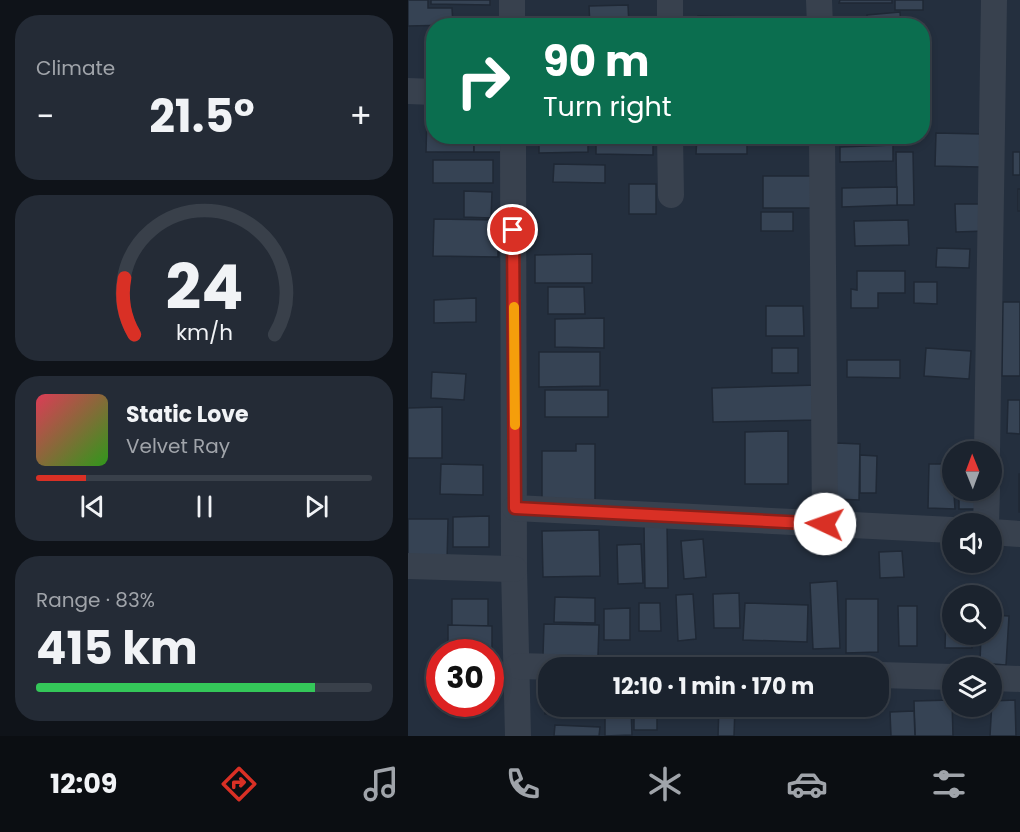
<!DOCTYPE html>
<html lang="en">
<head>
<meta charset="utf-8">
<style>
	:root { --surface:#1b232e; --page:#242b36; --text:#f1f3f6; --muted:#a0a4aa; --line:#39404a; --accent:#d93025 }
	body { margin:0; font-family:Poppins,sans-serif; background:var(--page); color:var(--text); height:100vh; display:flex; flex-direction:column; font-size:22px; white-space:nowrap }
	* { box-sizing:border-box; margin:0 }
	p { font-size:20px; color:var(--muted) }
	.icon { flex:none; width:33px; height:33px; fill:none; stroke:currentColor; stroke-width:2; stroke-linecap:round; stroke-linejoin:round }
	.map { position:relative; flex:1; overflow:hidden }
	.side { display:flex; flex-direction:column; gap:15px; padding:15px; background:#0f1319; width:408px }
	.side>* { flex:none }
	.hud { position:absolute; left:18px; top:18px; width:504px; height:126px; border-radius:24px; box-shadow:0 3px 9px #0003,0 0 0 2px var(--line); background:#0b6e4f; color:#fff; overflow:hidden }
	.needle { width:39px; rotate:359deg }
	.tools { position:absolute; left:534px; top:441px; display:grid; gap:12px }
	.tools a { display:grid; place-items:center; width:60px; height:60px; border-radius:50%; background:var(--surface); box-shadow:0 3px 9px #0003,0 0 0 2px var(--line); font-size:30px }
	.speed { position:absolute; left:18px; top:639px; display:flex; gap:12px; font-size:30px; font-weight:700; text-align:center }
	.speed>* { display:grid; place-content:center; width:78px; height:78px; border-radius:50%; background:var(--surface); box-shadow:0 3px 9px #0003,0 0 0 2px var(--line); line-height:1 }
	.speed .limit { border:9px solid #d22; background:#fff; color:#111 }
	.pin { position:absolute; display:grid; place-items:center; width:51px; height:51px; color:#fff; margin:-26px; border:3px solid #fff; border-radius:50%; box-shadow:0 2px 6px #0007 }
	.me { position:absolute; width:66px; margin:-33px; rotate:273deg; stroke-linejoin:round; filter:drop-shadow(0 0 4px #0008) }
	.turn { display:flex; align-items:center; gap:21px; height:126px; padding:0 18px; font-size:27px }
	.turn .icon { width:78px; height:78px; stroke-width:2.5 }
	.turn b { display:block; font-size:42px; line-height:51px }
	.big { font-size:45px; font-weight:700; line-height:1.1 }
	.side .tile { flex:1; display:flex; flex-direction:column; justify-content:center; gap:9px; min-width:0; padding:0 21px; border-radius:24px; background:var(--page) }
	.side .dial { align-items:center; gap:0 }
	.dial svg { height:156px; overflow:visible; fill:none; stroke:var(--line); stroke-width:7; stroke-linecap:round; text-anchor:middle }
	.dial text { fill:var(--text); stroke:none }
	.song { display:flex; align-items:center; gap:18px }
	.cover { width:72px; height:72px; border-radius:9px; background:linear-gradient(135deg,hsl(350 70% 55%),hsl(110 70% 35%)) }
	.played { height:6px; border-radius:3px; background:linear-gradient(90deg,var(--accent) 15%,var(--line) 15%) }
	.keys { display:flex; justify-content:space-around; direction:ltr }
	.heat { display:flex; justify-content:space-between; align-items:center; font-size:33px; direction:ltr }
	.charge { height:9px; border-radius:4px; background:linear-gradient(90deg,#34c759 83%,var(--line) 0) }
	.trip { position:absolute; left:130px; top:657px; width:351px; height:60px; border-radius:24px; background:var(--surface); box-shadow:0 3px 9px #0003,0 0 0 2px var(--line); font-weight:700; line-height:60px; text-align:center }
	.tabs { display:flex; height:96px; justify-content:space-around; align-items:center; background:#0b0e12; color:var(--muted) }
	.tabs .icon { width:42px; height:42px }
	.tabs .on { color:var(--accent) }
	.tabs b { font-size:27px; color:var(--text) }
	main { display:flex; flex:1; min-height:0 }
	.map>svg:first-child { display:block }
</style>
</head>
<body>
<main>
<section class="side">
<div class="tile"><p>Climate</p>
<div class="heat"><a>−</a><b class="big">21.5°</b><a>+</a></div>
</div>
<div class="tile dial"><svg viewBox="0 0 100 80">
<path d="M14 69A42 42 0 1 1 86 69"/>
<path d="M14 69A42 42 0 0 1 9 40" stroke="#d93025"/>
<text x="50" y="56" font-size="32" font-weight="700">24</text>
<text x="50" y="72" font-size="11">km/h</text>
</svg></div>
<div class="tile">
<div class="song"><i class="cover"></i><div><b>Static Love</b><p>Velvet Ray</p></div></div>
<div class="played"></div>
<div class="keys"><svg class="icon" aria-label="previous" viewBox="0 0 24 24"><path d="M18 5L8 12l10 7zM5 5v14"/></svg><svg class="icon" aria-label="pause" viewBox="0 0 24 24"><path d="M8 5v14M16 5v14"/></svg><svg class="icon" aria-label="next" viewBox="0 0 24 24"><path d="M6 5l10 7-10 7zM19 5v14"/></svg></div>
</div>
<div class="tile"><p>Range · 83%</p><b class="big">415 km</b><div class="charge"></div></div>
</section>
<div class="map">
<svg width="612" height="736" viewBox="0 0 612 736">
	<rect width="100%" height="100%" fill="#242f3e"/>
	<g fill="#364354" stroke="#1f2835" stroke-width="1.5">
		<path d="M0,0H20V8H44L45,25L0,26Z"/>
		<path d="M23,0H82V5L23,4Z"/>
		<path d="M432,0H484V3H431Z"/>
		<rect x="487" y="0" width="28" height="10"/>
		<path d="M220,5L221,26H182L181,6Z"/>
		<path d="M492,12L493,26H460L459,15Z"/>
		<path d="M290,16L340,17V26H290Z"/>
		<path d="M19,115H26V136H66V152H18Z"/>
		<path d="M528,133L573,134L572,167L527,166Z"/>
		<rect x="66" y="136" width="27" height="16"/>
		<path d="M131,136H180V152L131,153Z"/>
		<path d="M188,136H245V155L188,154Z"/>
		<path d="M289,136H339V154H288Z"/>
		<path d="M485,145V161L432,162V147Z"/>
		<path d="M488,152H505L506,205H489Z"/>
		<rect x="605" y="152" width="7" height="23"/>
		<rect x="25" y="160" width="60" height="23"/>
		<path d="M146,164L197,165V183L145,182Z"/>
		<rect x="355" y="176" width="52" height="32"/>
		<rect x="221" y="184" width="27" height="30"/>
		<path d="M489,187V205L434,207V188Z"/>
		<rect x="610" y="189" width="2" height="22"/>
		<path d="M56,191L84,192L83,218L56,217Z"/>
		<path d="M547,204H577V231L548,232Z"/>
		<rect x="353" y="212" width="32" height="19"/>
		<path d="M26,219L90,220V257L25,256Z"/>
		<path d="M500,220L501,245L447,246L446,221Z"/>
		<path d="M529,248L562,249L561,268L528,267Z"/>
		<path d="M184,254V283H127V255Z"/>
		<path d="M449,271H497V293H470V308H443V289L449,290Z"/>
		<path d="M506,282H529V304L506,303Z"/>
		<path d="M140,287H176L177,314H140Z"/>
		<path d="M68,298V322L26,323V300Z"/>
		<path d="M595,302H612V376H594Z"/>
		<path d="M358,306H395L396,336H358Z"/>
		<path d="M196,318V348L147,347V319Z"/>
		<rect x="364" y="348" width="26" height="25"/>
		<path d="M518,348L563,351L561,379L516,376Z"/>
		<path d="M131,352H192V386L131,387Z"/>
		<path d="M439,360H492V378L439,377Z"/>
		<path d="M24,372L58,374L56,400L23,398Z"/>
		<path d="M411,385L412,420L305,422L304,388Z"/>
		<rect x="137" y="390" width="63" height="27"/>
		<path d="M600,400H612V434L599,433Z"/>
		<path d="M34,407V458H0V408Z"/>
		<path d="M380,431V484H337V432Z"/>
		<path d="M428,443L452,444L451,500L428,499Z"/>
		<path d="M168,444H187V500L134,499V451H168Z"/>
		<path d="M452,455L469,456L468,493H452Z"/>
		<path d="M33,464L75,465V495L32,494Z"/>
		<path d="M521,464H544L547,509L520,508Z"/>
		<rect x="611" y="474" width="1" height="38"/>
		<rect x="551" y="490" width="20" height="19"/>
		<path d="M81,516V547H45V517Z"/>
		<path d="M0,519H40L39,562L0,561Z"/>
		<path d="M259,525L260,588H237L236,526Z"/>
		<path d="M191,530L192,576L135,577L134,531Z"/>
		<path d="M295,539L298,577L276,579L273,541Z"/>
		<path d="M233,544L235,583L210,584L209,545Z"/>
		<path d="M494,551L496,577L472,578L471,552Z"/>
		<path d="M429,581L432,648L405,649L402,583Z"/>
		<path d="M331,593L332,628H306L305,594Z"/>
		<path d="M285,594L288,639L270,641L268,595Z"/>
		<path d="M147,597L187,598V623L146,622Z"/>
		<rect x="44" y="599" width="36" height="27"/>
		<path d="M438,599H470V652L438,653Z"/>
		<path d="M231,603H252L253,631H231Z"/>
		<path d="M337,603L400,605L399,642L335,640Z"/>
		<path d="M490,606H509V646H491Z"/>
		<path d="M222,608V640H196V609Z"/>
		<path d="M584,615L601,616L598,665L572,663L573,634H584Z"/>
		<path d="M538,616H544V634H564V648H537Z"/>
		<path d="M136,624L191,625L190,656L135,655Z"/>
		<path d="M40,625L84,626V651H40Z"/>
		<rect x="27" y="660" width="5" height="18"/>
		<path d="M141,694V706H181L182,711L137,714L136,695Z"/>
		<path d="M544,700L545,736H507L506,701Z"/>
		<path d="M607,700L608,736H582L584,701Z"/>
		<path d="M197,706H223L224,735L197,736Z"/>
		<rect x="226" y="706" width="23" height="24"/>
		<path d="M273,706H307V708L273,709Z"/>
		<path d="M311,706H327L326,736H310Z"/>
		<path d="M506,711L507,736H483L482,712Z"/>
		<path d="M147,725L192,727L191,736H146Z"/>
	</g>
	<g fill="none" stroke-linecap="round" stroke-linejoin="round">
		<g stroke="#38414e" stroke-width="26">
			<path d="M104,0V26"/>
			<path d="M262,0V26"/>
			<path d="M411,0L412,26"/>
			<path d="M0,91L26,92"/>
			<path d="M105,136L106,569L110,736"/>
			<path d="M262,136L263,195"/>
			<path d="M414,136L417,524"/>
			<path d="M579,452L586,0"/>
			<path d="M107,508L544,530"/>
			<path d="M578,524L579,490"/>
			<path d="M584,532L612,534"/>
			<path d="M0,566L106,569"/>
			<path d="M110,666L185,668"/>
			<path d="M471,675L544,677"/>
			<path d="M584,678L612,679"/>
		</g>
	</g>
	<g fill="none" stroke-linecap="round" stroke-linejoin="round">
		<g stroke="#8d1f18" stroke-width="15">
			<path id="route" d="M105,230L107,508L417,524"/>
		</g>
		<use href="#route" stroke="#d93025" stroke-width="10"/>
		<path stroke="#f59e0b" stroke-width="10" d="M106,307L107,425"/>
	</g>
</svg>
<div class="tools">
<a><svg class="needle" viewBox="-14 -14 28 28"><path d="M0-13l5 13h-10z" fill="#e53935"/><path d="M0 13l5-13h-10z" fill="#a0a4aa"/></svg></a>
<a><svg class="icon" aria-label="sound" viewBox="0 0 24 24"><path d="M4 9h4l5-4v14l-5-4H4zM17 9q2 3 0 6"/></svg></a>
<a><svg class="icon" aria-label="search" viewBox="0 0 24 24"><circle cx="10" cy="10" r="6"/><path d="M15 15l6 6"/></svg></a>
<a><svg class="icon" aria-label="layers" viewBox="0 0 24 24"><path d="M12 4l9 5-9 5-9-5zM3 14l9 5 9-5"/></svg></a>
</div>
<div class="speed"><div class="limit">30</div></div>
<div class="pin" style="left:105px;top:230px;background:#d93025"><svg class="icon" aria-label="arrive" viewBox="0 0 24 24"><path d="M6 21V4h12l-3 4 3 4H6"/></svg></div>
<svg class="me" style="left:417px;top:524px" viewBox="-20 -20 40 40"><circle r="19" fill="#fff"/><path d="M0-13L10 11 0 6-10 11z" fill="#d93025"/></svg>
<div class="trip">12:10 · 1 min · 170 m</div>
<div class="hud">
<div class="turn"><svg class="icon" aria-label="right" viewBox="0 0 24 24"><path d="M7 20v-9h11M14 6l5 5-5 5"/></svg><div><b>90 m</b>Turn right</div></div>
</div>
</div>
</main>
<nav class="tabs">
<b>12:09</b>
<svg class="icon on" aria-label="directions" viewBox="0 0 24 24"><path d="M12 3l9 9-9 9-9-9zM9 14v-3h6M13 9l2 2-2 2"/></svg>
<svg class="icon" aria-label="music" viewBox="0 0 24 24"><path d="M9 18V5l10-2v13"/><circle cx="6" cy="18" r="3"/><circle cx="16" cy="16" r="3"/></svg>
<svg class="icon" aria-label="phone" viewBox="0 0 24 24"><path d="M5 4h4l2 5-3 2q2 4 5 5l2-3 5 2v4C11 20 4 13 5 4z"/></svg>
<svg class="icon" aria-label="climate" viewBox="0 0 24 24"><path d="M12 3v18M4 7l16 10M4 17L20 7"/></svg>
<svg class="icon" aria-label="car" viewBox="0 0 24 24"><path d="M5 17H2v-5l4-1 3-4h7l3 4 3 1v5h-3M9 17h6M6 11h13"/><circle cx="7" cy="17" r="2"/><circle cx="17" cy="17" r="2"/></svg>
<svg class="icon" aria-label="filters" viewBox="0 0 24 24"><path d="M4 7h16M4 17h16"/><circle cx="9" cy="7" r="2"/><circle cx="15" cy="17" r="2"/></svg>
</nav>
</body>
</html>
